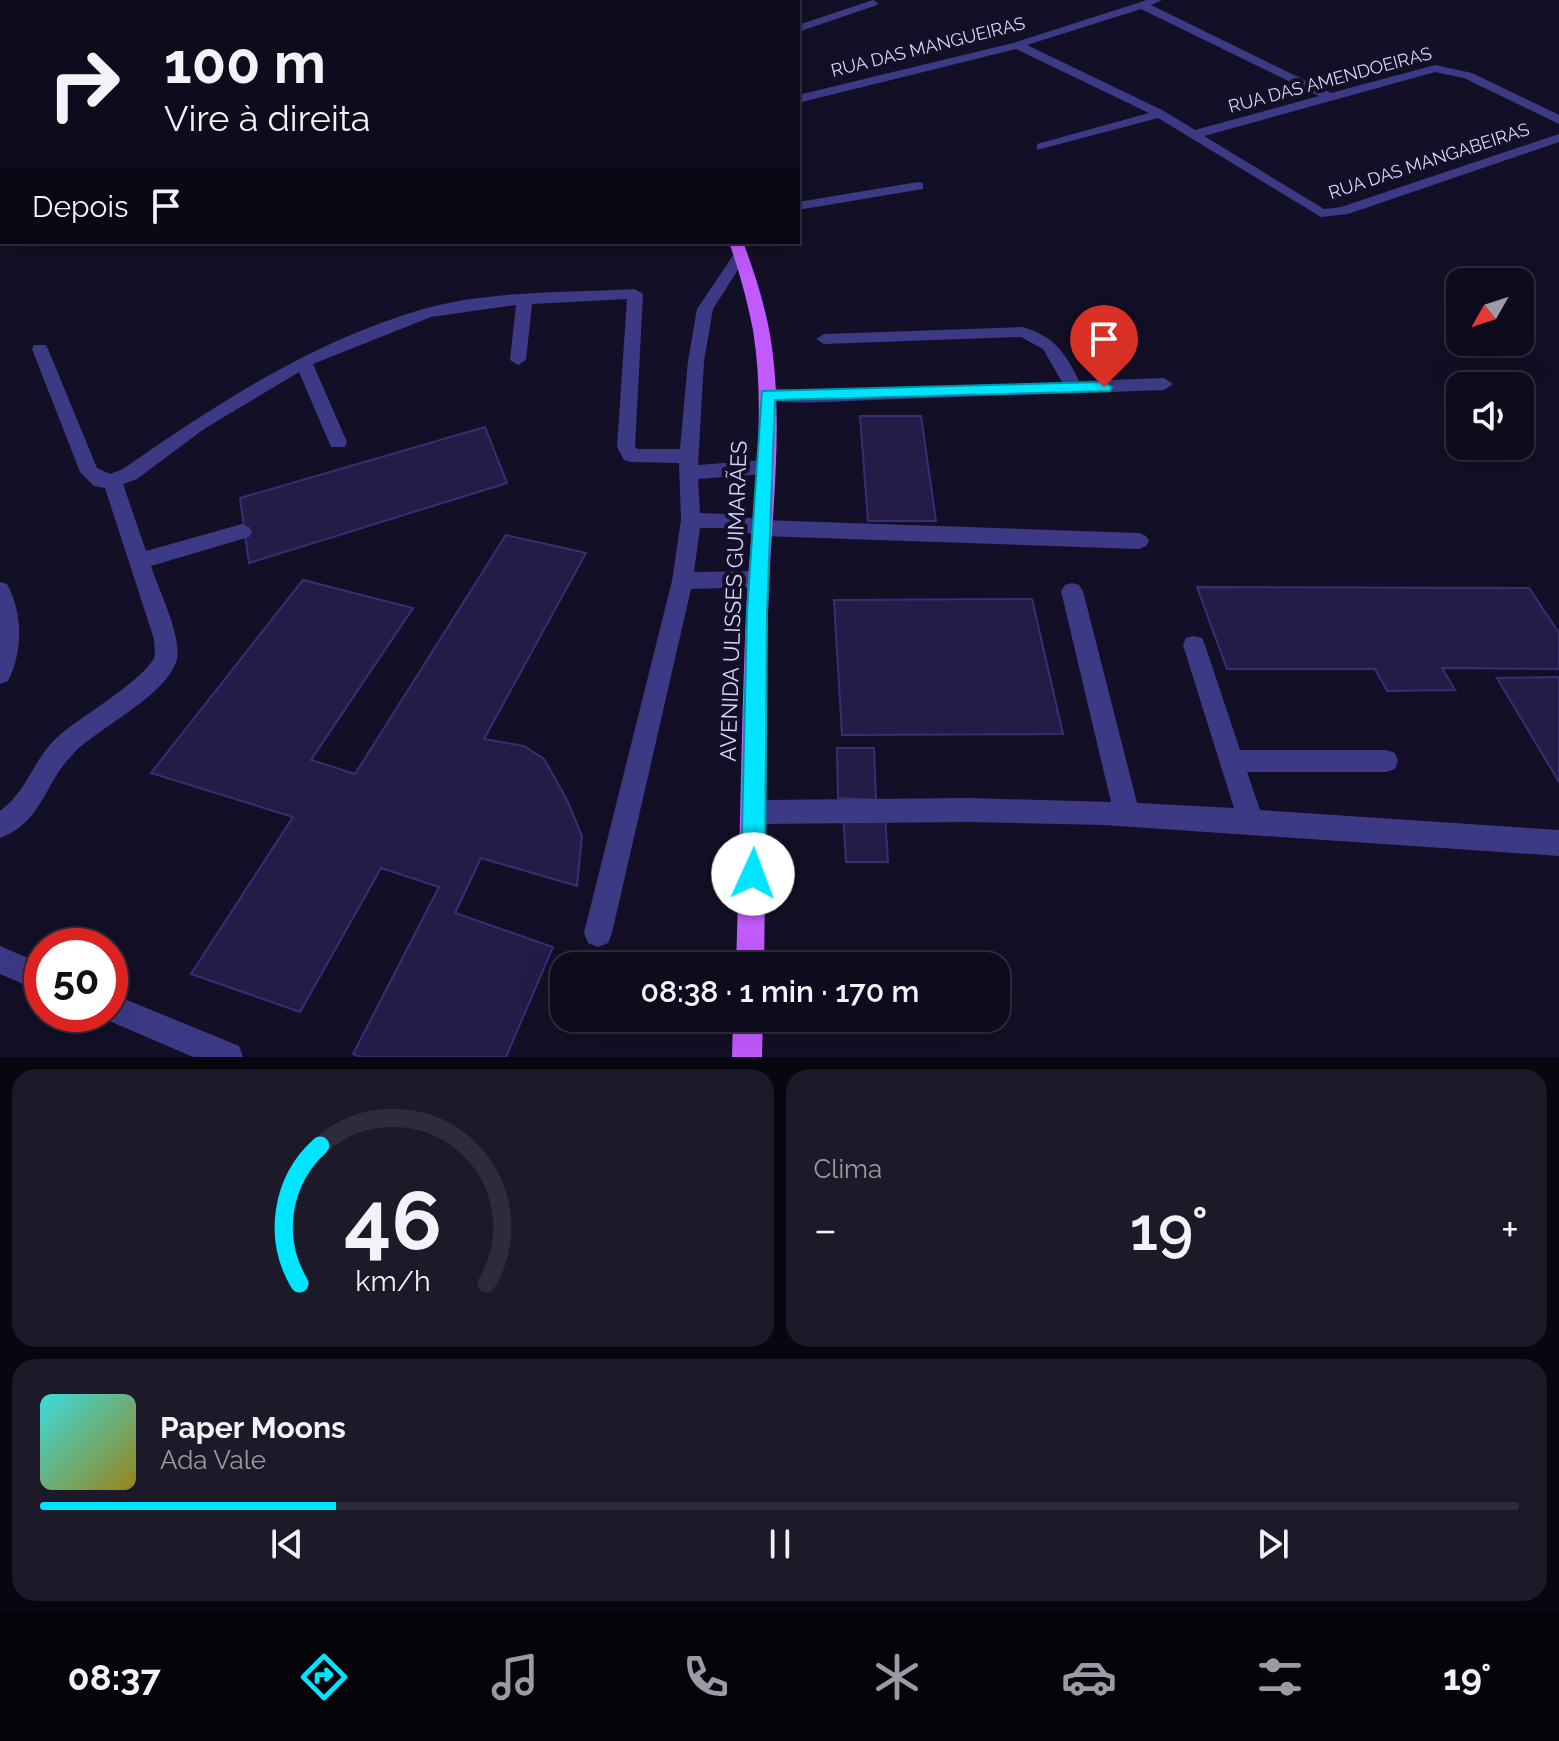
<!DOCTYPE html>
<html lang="pt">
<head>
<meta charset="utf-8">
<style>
	:root { --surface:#0e0b1c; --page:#1c1929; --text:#f1f3f6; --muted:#9b9ba3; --line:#2e2b3b; --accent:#00e5ff }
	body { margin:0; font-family:Raleway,sans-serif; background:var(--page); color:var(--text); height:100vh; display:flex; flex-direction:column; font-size:30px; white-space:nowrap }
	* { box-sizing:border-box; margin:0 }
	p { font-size:26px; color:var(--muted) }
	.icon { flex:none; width:44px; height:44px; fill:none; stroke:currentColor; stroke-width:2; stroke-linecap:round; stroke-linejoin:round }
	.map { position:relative; height:1057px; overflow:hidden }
	.drawer { display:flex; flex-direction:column; gap:12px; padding:12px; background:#08060f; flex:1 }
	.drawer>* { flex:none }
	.top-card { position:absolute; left:0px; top:0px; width:800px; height:244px; box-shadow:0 8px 32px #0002,0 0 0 2px var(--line); background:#0e0b1c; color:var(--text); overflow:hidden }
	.needle { width:52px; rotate:231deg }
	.buttons { position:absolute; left:1446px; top:268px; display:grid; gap:16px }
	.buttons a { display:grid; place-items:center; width:88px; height:88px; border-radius:16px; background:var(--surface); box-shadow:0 8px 32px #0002,0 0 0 2px var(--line); font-size:40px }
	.speed { position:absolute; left:24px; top:928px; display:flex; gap:16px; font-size:40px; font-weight:700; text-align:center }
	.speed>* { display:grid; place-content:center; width:104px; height:104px; border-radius:50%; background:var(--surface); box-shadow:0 8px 32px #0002,0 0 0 2px var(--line); line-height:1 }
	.speed .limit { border:12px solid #d22; background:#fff; color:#111 }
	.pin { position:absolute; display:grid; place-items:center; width:68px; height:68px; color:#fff; margin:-82px -34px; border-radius:50% 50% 50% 0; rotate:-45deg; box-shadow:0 0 8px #0007 }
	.pin .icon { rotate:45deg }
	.me { position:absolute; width:88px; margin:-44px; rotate:2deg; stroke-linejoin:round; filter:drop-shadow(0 0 6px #0008) }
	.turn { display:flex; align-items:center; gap:28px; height:168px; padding:0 32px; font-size:36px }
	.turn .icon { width:104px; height:104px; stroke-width:2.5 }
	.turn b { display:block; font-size:56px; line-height:68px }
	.then { display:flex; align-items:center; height:76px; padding:0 32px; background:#0003; gap:16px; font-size:30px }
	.big { font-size:60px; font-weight:600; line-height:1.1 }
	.drawer .widget { flex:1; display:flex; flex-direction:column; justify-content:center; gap:12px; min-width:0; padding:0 28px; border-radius:24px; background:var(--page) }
	.drawer .dial { align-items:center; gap:0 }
	.dial svg { height:208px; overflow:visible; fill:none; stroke:var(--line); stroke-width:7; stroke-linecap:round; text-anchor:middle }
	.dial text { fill:var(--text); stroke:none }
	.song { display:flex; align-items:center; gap:24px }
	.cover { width:96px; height:96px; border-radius:12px; background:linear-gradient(135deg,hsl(180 70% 55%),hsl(50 70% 35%)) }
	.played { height:8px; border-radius:4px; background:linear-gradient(90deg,var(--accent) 20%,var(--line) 20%) }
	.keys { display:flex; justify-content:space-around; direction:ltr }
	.heat { display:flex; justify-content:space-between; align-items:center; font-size:44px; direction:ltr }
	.drawer .tiles { flex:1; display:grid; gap:12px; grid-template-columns:1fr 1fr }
	.widget:last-child { grid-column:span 2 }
	.trip { position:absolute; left:550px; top:952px; width:460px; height:80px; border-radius:24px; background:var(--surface); box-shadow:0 8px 32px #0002,0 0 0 2px var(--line); font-weight:600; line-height:80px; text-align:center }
	.dock { display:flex; height:128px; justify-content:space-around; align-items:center; background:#06040b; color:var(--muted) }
	.dock .icon { width:56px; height:56px }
	.dock .on { color:var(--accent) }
	.dock b { font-size:36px; color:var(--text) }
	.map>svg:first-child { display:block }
</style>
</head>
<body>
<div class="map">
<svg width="1559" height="1057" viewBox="0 0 1559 1057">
	<rect width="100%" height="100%" fill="#130f26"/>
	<g fill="#241b47" stroke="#3b2d73" stroke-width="2">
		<path d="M860,416H921L936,521H868Z"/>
		<path d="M485,427L507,483L249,563L240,498Z"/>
		<path d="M506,535L586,553L484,739L524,746L544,759L567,800L582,836L577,886L481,858L455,913L553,947L506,1057H361L353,1054L439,887L381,868L300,1012L191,974L293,817L151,773L303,580L413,608L311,760L355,774Z"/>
		<path d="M1197,587L1529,588L1559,633V669L1442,668L1455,690L1387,691L1375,669H1227Z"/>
		<path d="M1032,599L1063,734L842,735L834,600Z"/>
		<path d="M1559,677V782L1497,678Z"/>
		<path d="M837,748H874L876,800L838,798Z"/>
		<path d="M843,814L885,815L888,862H846Z"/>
	</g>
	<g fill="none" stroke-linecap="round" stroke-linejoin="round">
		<g fill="#3d3a85" fill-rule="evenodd">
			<path d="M592,0H605L591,2Z"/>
			<path d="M708,0H721L707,2Z"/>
			<path d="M873,0L878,3L877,5L798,32V25Z"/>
			<path d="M1147,0H1162L1151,5L1331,93L1435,65L1472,73L1559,115V124L1464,78L1435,72L1204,136L1324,209L1341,207L1559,134V142L1348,214L1321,217L1158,118L1037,150V144L1149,113L1016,49L798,103V95L1013,43ZM1141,9L1319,96L1195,130L1164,111L1027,45Z"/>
			<path d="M2,113V123L0,124V114Z"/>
			<rect x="0" y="156" width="2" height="8"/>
			<path d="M918,182L923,183V189L798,210V202Z"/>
			<path d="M741,250L748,254L713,309L704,361L698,465L764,460L773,467L764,474L698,479L700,513L726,514L761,520L1139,533L1146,536L1149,541L1146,546L1139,549L761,536L726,528H700L694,572L759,571L766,573L769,579L766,585L759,587L691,589L612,933L608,943L598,947L588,943L584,933L672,581L681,520L679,463L631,462L624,460L617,447L627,299L532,304L526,360L518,365L510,360L516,305L431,317L313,364L347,442L345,447H331L299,372L204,429L137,479L123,484L146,551L242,524L249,527L252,532L249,537L151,566C158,588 182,637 177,659C168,695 99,727 74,753C44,782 44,821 0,838V811C29,790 34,755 62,733C82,717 145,678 154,658C156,653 154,645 154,639L105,488L94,486L80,472L32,349L34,345H46L48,349L97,468L110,474L123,469C216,404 313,341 423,309C490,290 566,293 635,289L643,294L635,447L638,449H680L688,361L697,309L736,251Z"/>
			<path d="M1022,327C1053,335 1066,353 1079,381L1164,378L1173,384L1164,390C1059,394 954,397 848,401C831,402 769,406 759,395L768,389L831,390L1062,382L1043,349L1021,337L824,344L816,339L824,334Z"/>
			<path d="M0,582L7,584C23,614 23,651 8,681L0,684Z"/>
			<path d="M1072,583L1079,585L1083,591L1137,803L1234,808L1183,645L1186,638L1194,636L1202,638L1205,645L1240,750H1386L1395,753L1398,761L1395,769L1386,772H1247L1260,810L1559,830V856L1104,825L968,822L755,824L746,820L742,812L746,804L755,800L968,798L1111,802L1061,591L1065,585Z"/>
			<path d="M0,946L42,964V992L0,974Z"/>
			<path d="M110,993L239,1046L243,1057H193L100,1017L98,1014H110Z"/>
		</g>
		<g fill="#c25bff" fill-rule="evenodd">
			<path d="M371,0H385L386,2H372Z"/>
			<path d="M729,242H743C754,271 763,299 769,329C786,422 770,520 768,614C765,731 766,849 764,966H736C740,849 741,731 746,614C750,521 768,423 753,330C747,299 739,271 729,242Z"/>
			<path d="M733,1018H763L762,1057H732Z"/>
		</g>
	</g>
	<path fill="#00e5ff" stroke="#0095a6" stroke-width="2" d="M1104,382L1112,387L1110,391L775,400L767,612L765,874L761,882L753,886L744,882L741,874L747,612L762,391Z"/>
	<g text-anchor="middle" stroke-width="8" stroke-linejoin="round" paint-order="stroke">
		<g font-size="18" fill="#d9d4ff" stroke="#130f26">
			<text transform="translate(928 47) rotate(-14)" y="6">RUA DAS MANGUEIRAS</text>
			<text transform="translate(1330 80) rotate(-15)" y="6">RUA DAS AMENDOEIRAS</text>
			<text transform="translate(1429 161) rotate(-18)" y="6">RUA DAS MANGABEIRAS</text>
		</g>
		<g font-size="22" fill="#d9d4ff" stroke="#130f26">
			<text transform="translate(733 601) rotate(-88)" y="8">AVENIDA ULISSES GUIMARÃES</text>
		</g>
	</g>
</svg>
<div class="buttons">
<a><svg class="needle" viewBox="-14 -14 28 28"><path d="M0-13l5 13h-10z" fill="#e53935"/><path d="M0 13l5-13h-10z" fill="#9b9ba3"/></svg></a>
<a><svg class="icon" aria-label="sound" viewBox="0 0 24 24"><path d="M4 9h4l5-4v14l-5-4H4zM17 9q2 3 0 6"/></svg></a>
</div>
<div class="speed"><div class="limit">50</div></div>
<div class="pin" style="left:1104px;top:387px;background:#d93025"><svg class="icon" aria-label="arrive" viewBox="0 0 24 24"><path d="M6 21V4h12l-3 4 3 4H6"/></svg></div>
<svg class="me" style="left:753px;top:874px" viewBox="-20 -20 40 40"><circle r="19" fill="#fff"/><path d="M0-13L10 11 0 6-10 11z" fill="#00e5ff"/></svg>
<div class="trip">08:38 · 1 min · 170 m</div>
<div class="top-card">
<div class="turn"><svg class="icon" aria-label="right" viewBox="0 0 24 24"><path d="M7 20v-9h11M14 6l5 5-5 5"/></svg><div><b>100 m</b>Vire à direita</div></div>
<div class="then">Depois<svg class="icon" aria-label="arrive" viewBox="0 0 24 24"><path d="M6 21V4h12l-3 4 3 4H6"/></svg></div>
</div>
</div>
<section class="drawer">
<div class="tiles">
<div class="widget dial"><svg viewBox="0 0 100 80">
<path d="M14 69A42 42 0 1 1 86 69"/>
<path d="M14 69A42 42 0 0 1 22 16" stroke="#00e5ff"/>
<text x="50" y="56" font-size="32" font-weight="700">46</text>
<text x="50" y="72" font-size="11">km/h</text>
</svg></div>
<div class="widget"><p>Clima</p>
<div class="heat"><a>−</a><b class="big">19°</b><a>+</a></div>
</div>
<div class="widget">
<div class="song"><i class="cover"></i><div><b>Paper Moons</b><p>Ada Vale</p></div></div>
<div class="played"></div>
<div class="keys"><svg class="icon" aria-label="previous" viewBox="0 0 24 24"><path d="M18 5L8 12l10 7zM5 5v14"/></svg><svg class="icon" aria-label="pause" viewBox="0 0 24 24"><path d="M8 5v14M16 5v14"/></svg><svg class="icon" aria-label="next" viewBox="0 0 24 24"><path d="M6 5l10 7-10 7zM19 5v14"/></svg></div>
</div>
</div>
</section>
<nav class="dock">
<b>08:37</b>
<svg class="icon on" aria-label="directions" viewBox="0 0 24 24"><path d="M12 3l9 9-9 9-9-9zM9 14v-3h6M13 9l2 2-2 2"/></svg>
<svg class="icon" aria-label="music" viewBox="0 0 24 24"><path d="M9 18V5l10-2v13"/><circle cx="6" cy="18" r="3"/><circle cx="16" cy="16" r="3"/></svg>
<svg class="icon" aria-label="phone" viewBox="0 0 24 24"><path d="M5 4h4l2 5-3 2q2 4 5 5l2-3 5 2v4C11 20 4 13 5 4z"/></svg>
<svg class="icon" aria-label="climate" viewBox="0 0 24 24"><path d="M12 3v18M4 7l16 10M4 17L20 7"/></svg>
<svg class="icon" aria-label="car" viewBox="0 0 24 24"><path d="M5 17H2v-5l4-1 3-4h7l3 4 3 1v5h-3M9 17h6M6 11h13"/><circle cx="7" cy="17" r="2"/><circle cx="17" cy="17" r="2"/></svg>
<svg class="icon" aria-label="filters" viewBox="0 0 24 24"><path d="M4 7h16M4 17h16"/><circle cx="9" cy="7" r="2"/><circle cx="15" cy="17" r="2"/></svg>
<b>19°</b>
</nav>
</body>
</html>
